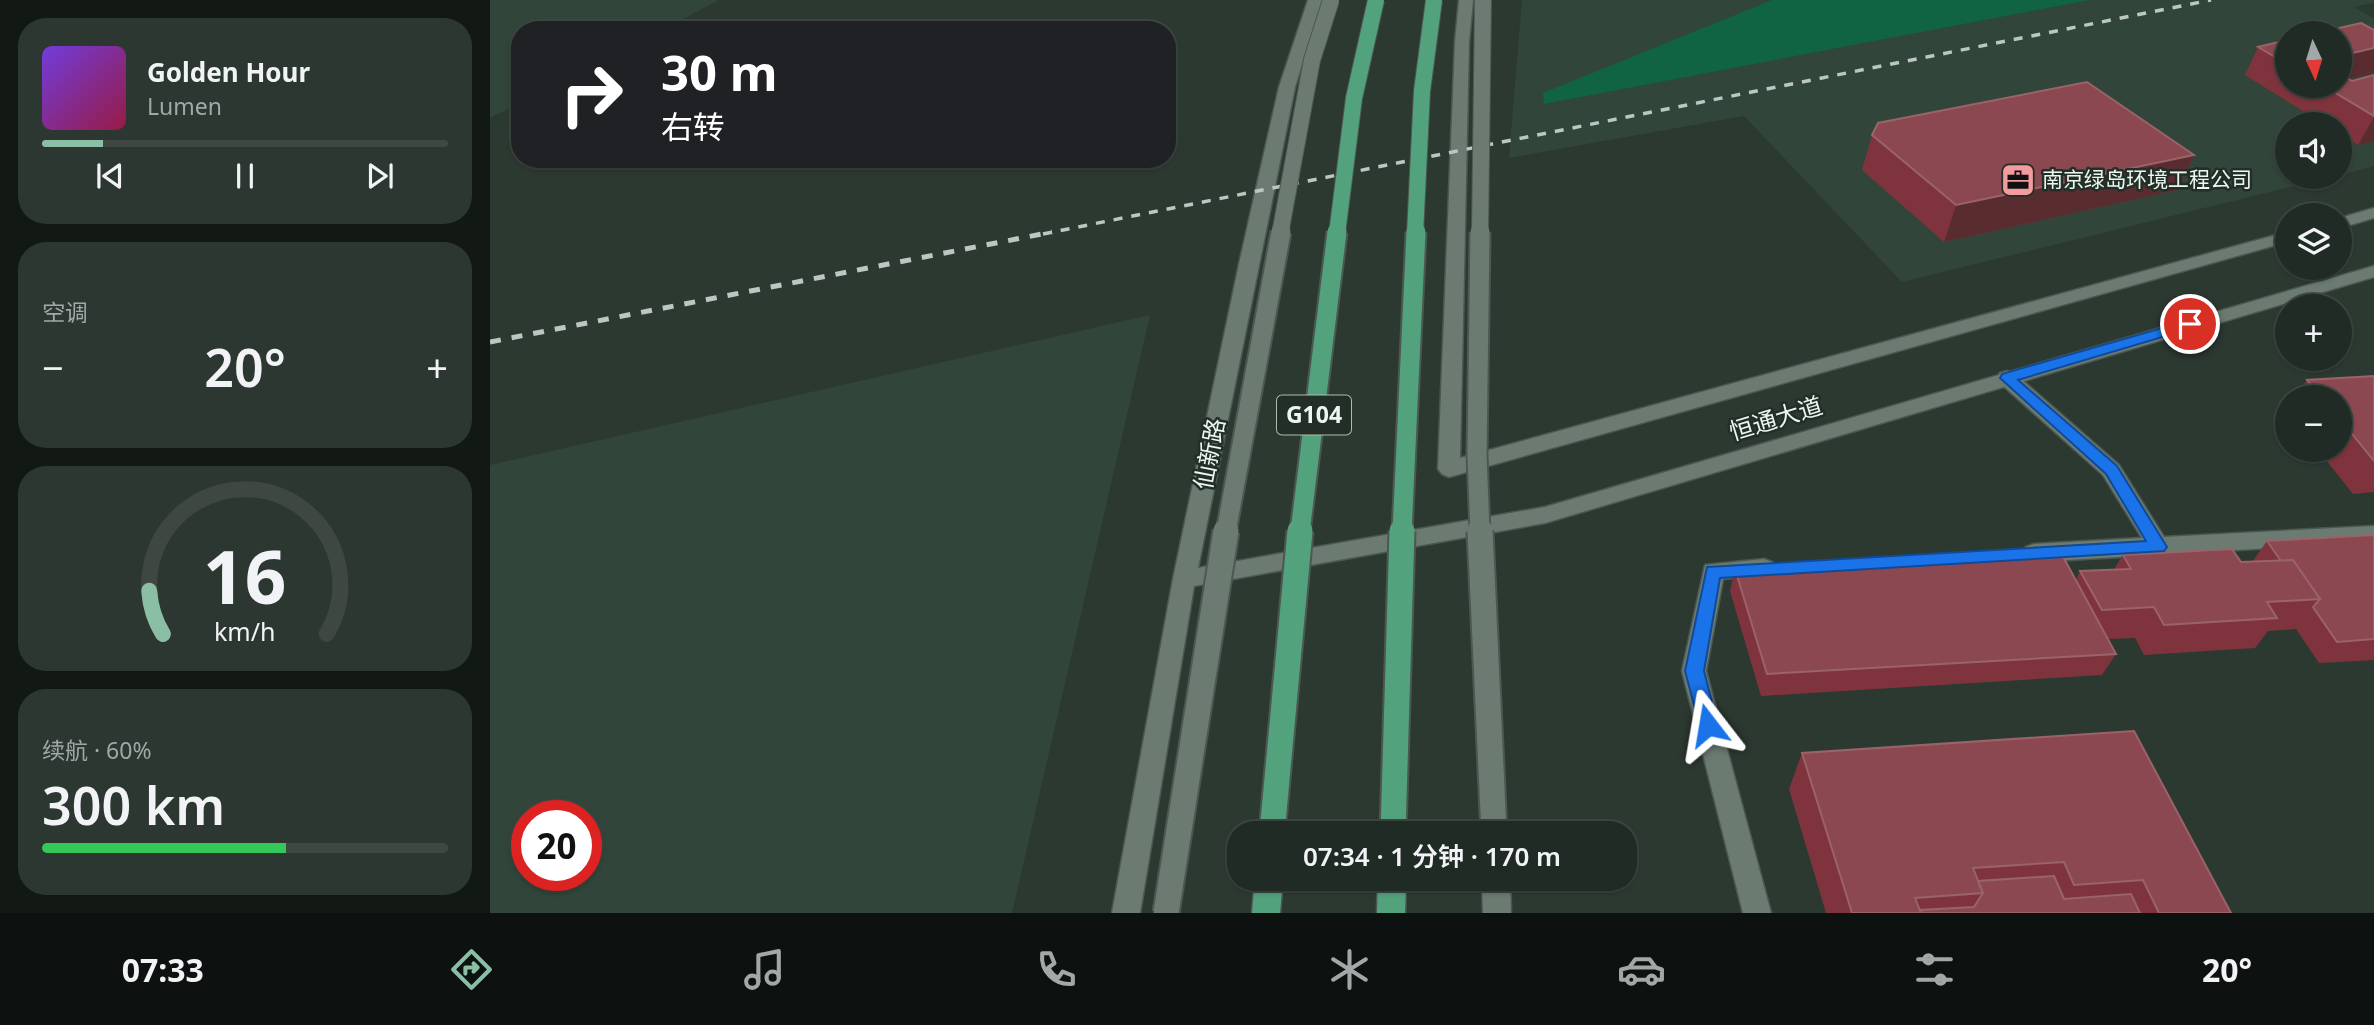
<!DOCTYPE html>
<html lang="zh">
<head>
<meta charset="utf-8">
<style>
	:root { --surface:#212b25; --page:#2d3732; --text:#f1f3f6; --muted:#a2a7a7; --line:#3e4742; --accent:#8abfa5 }
	body { margin:0; font-family:"Noto Sans","Noto Sans SC",sans-serif; background:var(--page); color:var(--text); height:100vh; display:flex; flex-direction:column; font-size:26px; white-space:nowrap }
	* { box-sizing:border-box; margin:0 }
	p { font-size:23px; color:var(--muted) }
	.icon { flex:none; width:38px; height:38px; fill:none; stroke:currentColor; stroke-width:2; stroke-linecap:round; stroke-linejoin:round }
	.map { position:relative; flex:1; overflow:hidden }
	.panel { display:flex; flex-direction:column; gap:18px; padding:18px; background:#121814; width:490px }
	.panel>* { flex:none }
	.banner { position:absolute; left:21px; top:21px; width:665px; height:147px; border-radius:28px; box-shadow:0 2px 5px #0004,0 0 0 2px var(--line); background:#202124; color:#fff; overflow:hidden }
	.needle { width:46px; rotate:176deg }
	.tools { position:absolute; left:1785px; top:21px; display:grid; gap:14px }
	.tools a { display:grid; place-items:center; width:77px; height:77px; border-radius:50%; background:var(--surface); box-shadow:0 2px 5px #0004,0 0 0 2px var(--line); font-size:35px }
	.speed { position:absolute; left:21px; top:800px; display:flex; gap:14px; font-size:35px; font-weight:700; text-align:center }
	.speed>* { display:grid; place-content:center; width:91px; height:91px; border-radius:50%; background:var(--surface); box-shadow:0 2px 5px #0004,0 0 0 2px var(--line); line-height:1 }
	.speed .limit { border:10px solid #d22; background:#fff; color:#111 }
	.pin { position:absolute; display:grid; place-items:center; width:60px; height:60px; color:#fff; margin:-30px; border:4px solid #fff; border-radius:50%; box-shadow:0 2px 7px #0007 }
	.me { position:absolute; width:77px; margin:-38px; rotate:346deg; stroke-linejoin:round; filter:drop-shadow(0 0 5px #0008) }
	.turn { display:flex; align-items:center; gap:24px; height:147px; padding:0 35px; font-size:32px }
	.turn .icon { width:91px; height:91px; stroke-width:2.5 }
	.turn b { display:block; font-size:49px; line-height:60px }
	.big { font-size:52px; font-weight:600; line-height:1.1 }
	.panel .widget { flex:1; display:flex; flex-direction:column; justify-content:center; gap:10px; min-width:0; padding:0 24px; border-radius:28px; background:var(--page) }
	.panel .dial { align-items:center; gap:0 }
	.dial svg { height:182px; overflow:visible; fill:none; stroke:var(--line); stroke-width:7; stroke-linecap:round; text-anchor:middle }
	.dial text { fill:var(--text); stroke:none }
	.song { display:flex; align-items:center; gap:21px }
	.cover { width:84px; height:84px; border-radius:10px; background:linear-gradient(135deg,hsl(260 70% 55%),hsl(340 70% 35%)) }
	.played { height:7px; border-radius:4px; background:linear-gradient(90deg,var(--accent) 15%,var(--line) 15%) }
	.keys { display:flex; justify-content:space-around; direction:ltr }
	.heat { display:flex; justify-content:space-between; align-items:center; font-size:38px; direction:ltr }
	.charge { height:10px; border-radius:5px; background:linear-gradient(90deg,#34c759 60%,var(--line) 0) }
	.trip { position:absolute; left:737px; top:821px; width:410px; height:70px; border-radius:28px; background:var(--surface); box-shadow:0 2px 5px #0004,0 0 0 2px var(--line); font-weight:600; line-height:70px; text-align:center }
	.tabs { display:flex; height:112px; justify-content:space-around; align-items:center; background:#0d110f; color:var(--muted) }
	.tabs .icon { width:49px; height:49px }
	.tabs .active { color:var(--accent) }
	.tabs b { font-size:32px; color:var(--text) }
	main { display:flex; flex:1; min-height:0 }
	.map>svg:first-child { display:block }
</style>
</head>
<body>
<main>
<section class="panel">
<div class="widget">
<div class="song"><i class="cover"></i><div><b>Golden Hour</b><p>Lumen</p></div></div>
<div class="played"></div>
<div class="keys"><svg class="icon" aria-label="previous" viewBox="0 0 24 24"><path d="M18 5L8 12l10 7zM5 5v14"/></svg><svg class="icon" aria-label="pause" viewBox="0 0 24 24"><path d="M8 5v14M16 5v14"/></svg><svg class="icon" aria-label="next" viewBox="0 0 24 24"><path d="M6 5l10 7-10 7zM19 5v14"/></svg></div>
</div>
<div class="widget"><p>空调</p>
<div class="heat"><a>−</a><b class="big">20°</b><a>+</a></div>
</div>
<div class="widget dial"><svg viewBox="0 0 100 80">
<path d="M14 69A42 42 0 1 1 86 69"/>
<path d="M14 69A42 42 0 0 1 8 50" stroke="#8abfa5"/>
<text x="50" y="56" font-size="32" font-weight="700">16</text>
<text x="50" y="72" font-size="11">km/h</text>
</svg></div>
<div class="widget"><p>续航 · 60%</p><b class="big">300 km</b><div class="charge"></div></div>
</section>
<div class="map">
<svg width="1884" height="913" viewBox="0 0 1884 913">
	<rect width="100%" height="100%" fill="#2c3931"/>
	<g fill="#31453a" fill-rule="evenodd">
		<path d="M0,0H229L172,30H30V103L0,118Z"/>
		<path d="M1032,0H1884V3L1864,7L1884,18V166L1850,175V124H1797V177H1841L1412,282L1254,116L1019,158ZM1797,33H1850V86H1797Z"/>
		<path d="M660,315L522,913H0V465ZM37,816H96V875H37Z"/>
	</g>
	<path fill="#116441" d="M1282,0H1599L1054,104L1053,93Z"/>
	<g fill="none" stroke-linecap="round" stroke-linejoin="round">
		<g stroke="#4c5751" stroke-width="3">
			<g id="lane">
				<path d="M1517,371L1524,373L1629,465L1674,537L1884,526V542L1544,562L1536,559L1533,553L1536,547L1544,544L1652,538L1613,475L1510,383L1507,378L1510,373Z"/>
				<path d="M1274,559L1282,562L1285,568L1282,574L1233,579L1216,671L1281,913H1253L1192,671L1215,565Z"/>
			</g>
		</g>
		<g stroke="#4c5751" stroke-width="3">
			<g id="secondary">
				<path d="M818,0H832L805,87L708,568L1055,507L1884,266V277L1055,523L704,586L650,913H622L683,579L749,264L789,87Z"/>
				<path d="M969,0H983L979,42L970,458L1797,232V242L959,477L952,474L948,469L965,42Z"/>
				<path d="M1884,208V218L1850,228V218Z"/>
				<path d="M992,878H1020L1021,913H993Z"/>
			</g>
		</g>
		<g stroke="#4c5751" stroke-width="3">
			<g id="primary">
				<path d="M765,878H793L790,913H762Z"/>
				<path d="M888,878H916L915,913H887Z"/>
			</g>
		</g>
		<use href="#lane" fill="#6c7b72" fill-rule="evenodd"/>
		<use href="#secondary" fill="#6c7b72" fill-rule="evenodd"/>
		<use href="#primary" fill="#52a37d" fill-rule="evenodd"/>
		<path stroke="#bdc6c1" stroke-width="3.5" stroke-dasharray="9 9" stroke-linecap="butt" d="M553,234L1721,0"/>
		<path stroke="#bdc6c1" stroke-width="5" stroke-dasharray="11 11" stroke-linecap="butt" d="M0,342L562,232"/>
		<g stroke="#4c5751" stroke-width="18" stroke-linecap="butt">
			<g id="secondary-bridge-far2">
				<path d="M790,234L822,60L841,0"/>
				<path d="M990,234L993,0"/>
			</g>
		</g>
		<g stroke="#4c5751" stroke-width="23" stroke-linecap="butt">
			<g id="secondary-bridge-far1">
				<path d="M990,232L987,455L990,532"/>
				<path d="M736,532L791,232"/>
			</g>
		</g>
		<g stroke="#4c5751" stroke-width="29" stroke-linecap="butt">
			<g id="secondary-bridge">
				<path d="M990,531L1004,833"/>
				<path d="M676,913L736,531"/>
			</g>
		</g>
		<g stroke="#4c5751" stroke-width="18" stroke-linecap="butt">
			<g id="primary-bridge-far2">
				<path d="M847,234L864,98L886,0"/>
				<path d="M925,234L932,91L944,0"/>
			</g>
		</g>
		<g stroke="#4c5751" stroke-width="23" stroke-linecap="butt">
			<g id="primary-bridge-far1">
				<path d="M810,532L847,232"/>
				<path d="M912,532L926,232"/>
			</g>
		</g>
		<g stroke="#4c5751" stroke-width="29" stroke-linecap="butt">
			<g id="primary-bridge">
				<path d="M782,833L810,531"/>
				<path d="M903,833L912,531"/>
			</g>
		</g>
		<use href="#secondary-bridge-far2" stroke="#6c7b72" stroke-width="16"/>
		<use href="#secondary-bridge-far1" stroke="#6c7b72" stroke-width="19"/>
		<use href="#secondary-bridge" stroke="#6c7b72" stroke-width="25"/>
		<use href="#primary-bridge-far2" stroke="#52a37d" stroke-width="16"/>
		<use href="#primary-bridge-far1" stroke="#52a37d" stroke-width="19"/>
		<use href="#primary-bridge" stroke="#52a37d" stroke-width="25"/>
	</g>
	<g fill="#7f343d">
		<path d="M1850,33L1884,73L1859,79L1862,81L1884,75V141L1868,145L1850,134V124H1834L1755,75L1768,47L1797,40V86H1850Z"/>
		<path d="M1382,135L1704,155L1687,190L1454,242L1372,170Z"/>
		<path d="M1884,376V492L1863,494L1828,450H1850V397H1805L1817,380Z"/>
		<path d="M1884,535V660L1829,663L1806,629L1778,631L1765,648L1654,655L1645,638L1618,639L1626,654L1612,675L1271,696L1240,591L1245,569L1586,580L1590,571L1624,569L1633,555L1751,562H1762L1777,541Z"/>
		<path d="M1312,753L1741,913H1336L1299,789Z"/>
	</g>
	<g fill="#592d30">
		<path d="M1884,48V73L1850,81V56Z"/>
		<path d="M1884,117V141L1868,145Z"/>
		<path d="M1704,155L1687,190L1454,242L1466,205Z"/>
	</g>
	<g fill="#8b4850" stroke="#9a6369" stroke-width="2">
		<path d="M1871,23L1884,30V48L1850,56V33H1827Z"/>
		<path d="M1797,40V64L1768,47Z"/>
		<path d="M1850,74L1862,81L1884,75V116L1834,86H1850Z"/>
		<path d="M1597,82L1704,155L1466,205L1382,135L1388,123Z"/>
		<path d="M1884,376V461L1850,419V397H1831L1817,380Z"/>
		<path d="M1884,535V639L1847,642L1823,607L1830,599L1803,560L1791,561L1777,541Z"/>
		<path d="M1742,549L1751,562L1803,560L1830,599L1777,602L1787,618L1674,625L1664,607L1612,610L1590,571L1641,569L1633,555Z"/>
		<path d="M1570,551L1626,654L1277,674L1245,569Z"/>
		<path d="M1644,731L1741,913H1669L1653,880L1584,885L1574,862L1483,868L1493,893L1425,898L1431,913H1362L1312,753Z"/>
		<path d="M1564,876L1574,899L1641,894L1650,913H1431L1430,910L1484,907L1493,893L1488,881Z"/>
	</g>
	<path fill="#1a73e8" stroke="#114b97" stroke-width="2" d="M1700,320L1706,321V327L1528,380L1627,466L1674,542L1677,547L1674,551L1230,578L1214,671L1228,725L1225,731L1218,733L1211,731L1195,671L1217,567L1656,541L1616,474L1510,378L1512,374Z"/>
	<defs>
		<g id="office-square" transform="scale(1.75)"><rect x="-9" y="-9" width="18" height="18" rx="4" fill="#f49b9f" stroke="#222f27"/><path d="M-6-3h4V-5.5h4V-3h4V5H-6ZM-1-4.5V-3h2v-1.5ZM-6 0V1H6V0Z" fill="#111"/></g>
	</defs>
	<g fill-rule="evenodd">
		<use href="#office-square" x="1528" y="180"/>
	</g>
	<g text-anchor="middle" stroke-width="5" stroke-linejoin="round" paint-order="stroke">
		<g font-size="21" fill="#edf5f0" stroke="#222f27" text-anchor="start">
			<text x="1552" y="187">南京绿岛环境工程公司</text>
		</g>
		<rect fill="#222f27" stroke="#b0bab4" stroke-width="2" x="787" y="395.5" width="74" height="39" rx="5"/>
		<g font-size="23" font-weight="bold" fill="#edf5f0">
			<text x="824" y="423">G104</text>
		</g>
		<g font-size="24" fill="#edf5f0" stroke="#222f27">
			<text transform="translate(1286 419) rotate(-17)" y="8">恒通大道</text>
			<text transform="translate(720 454) rotate(-79)" y="8">仙新路</text>
		</g>
	</g>
</svg>
<div class="tools">
<a><svg class="needle" viewBox="-14 -14 28 28"><path d="M0-13l5 13h-10z" fill="#e53935"/><path d="M0 13l5-13h-10z" fill="#a2a7a7"/></svg></a>
<a><svg class="icon" aria-label="sound" viewBox="0 0 24 24"><path d="M4 9h4l5-4v14l-5-4H4zM17 9q2 3 0 6"/></svg></a>
<a><svg class="icon" aria-label="layers" viewBox="0 0 24 24"><path d="M12 4l9 5-9 5-9-5zM3 14l9 5 9-5"/></svg></a>
<a>+</a>
<a>−</a>
</div>
<div class="speed"><div class="limit">20</div></div>
<div class="pin" style="left:1700px;top:324px;background:#d93025"><svg class="icon" aria-label="arrive" viewBox="0 0 24 24"><path d="M6 21V4h12l-3 4 3 4H6"/></svg></div>
<svg class="me" style="left:1218px;top:725px" viewBox="-20 -20 40 40"><path d="M0-17L14 15 0 8-14 15z" fill="#1a73e8" stroke="#fff" stroke-width="4"/></svg>
<div class="trip">07:34 · 1 分钟 · 170 m</div>
<div class="banner">
<div class="turn"><svg class="icon" aria-label="right" viewBox="0 0 24 24"><path d="M7 20v-9h11M14 6l5 5-5 5"/></svg><div><b>30 m</b>右转</div></div>
</div>
</div>
</main>
<nav class="tabs">
<b>07:33</b>
<svg class="icon active" aria-label="directions" viewBox="0 0 24 24"><path d="M12 3l9 9-9 9-9-9zM9 14v-3h6M13 9l2 2-2 2"/></svg>
<svg class="icon" aria-label="music" viewBox="0 0 24 24"><path d="M9 18V5l10-2v13"/><circle cx="6" cy="18" r="3"/><circle cx="16" cy="16" r="3"/></svg>
<svg class="icon" aria-label="phone" viewBox="0 0 24 24"><path d="M5 4h4l2 5-3 2q2 4 5 5l2-3 5 2v4C11 20 4 13 5 4z"/></svg>
<svg class="icon" aria-label="climate" viewBox="0 0 24 24"><path d="M12 3v18M4 7l16 10M4 17L20 7"/></svg>
<svg class="icon" aria-label="car" viewBox="0 0 24 24"><path d="M5 17H2v-5l4-1 3-4h7l3 4 3 1v5h-3M9 17h6M6 11h13"/><circle cx="7" cy="17" r="2"/><circle cx="17" cy="17" r="2"/></svg>
<svg class="icon" aria-label="filters" viewBox="0 0 24 24"><path d="M4 7h16M4 17h16"/><circle cx="9" cy="7" r="2"/><circle cx="15" cy="17" r="2"/></svg>
<b>20°</b>
</nav>
</body>
</html>
